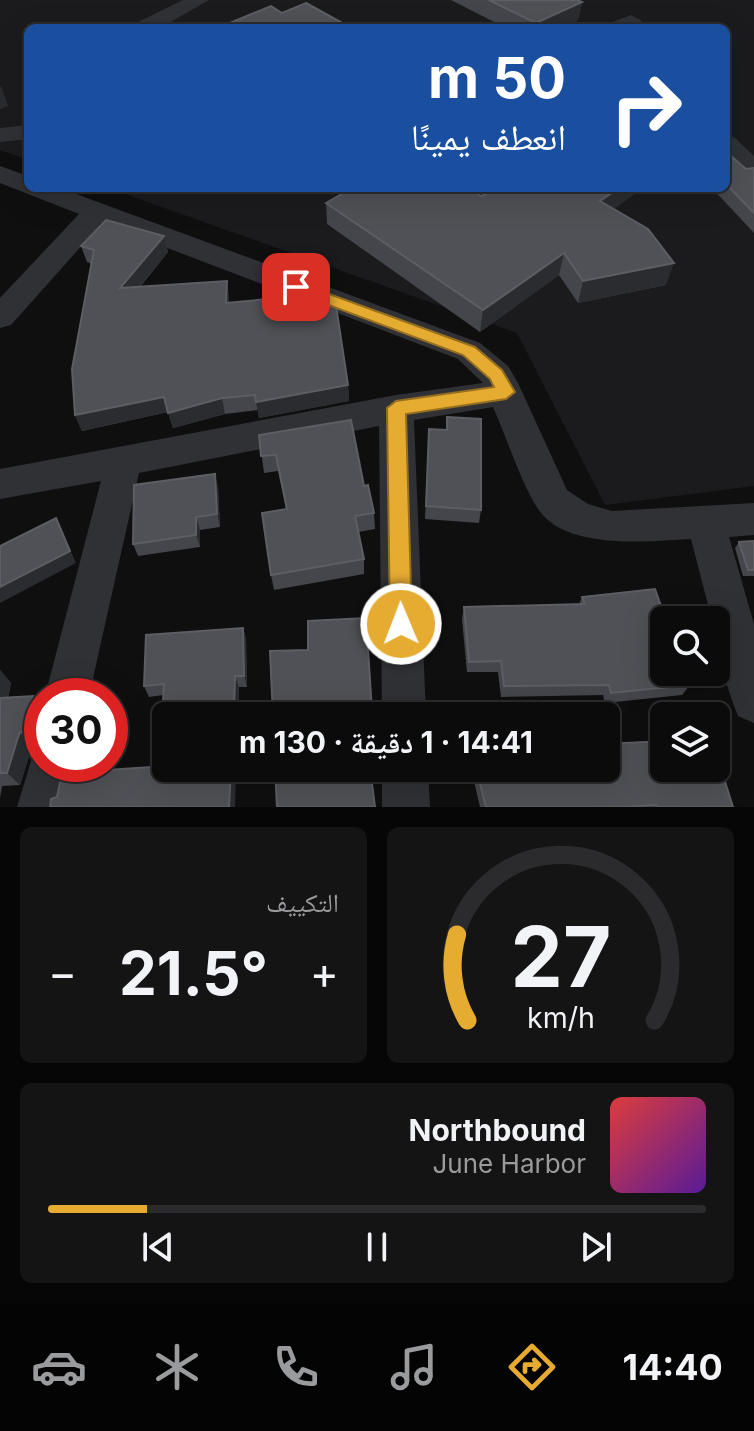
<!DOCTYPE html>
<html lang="ar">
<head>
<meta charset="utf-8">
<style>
	:root { --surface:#0b0b0c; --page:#141415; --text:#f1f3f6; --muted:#9a9b9d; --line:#2b2b2d; --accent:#e6ab31 }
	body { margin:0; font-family:Inter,"Noto Naskh Arabic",sans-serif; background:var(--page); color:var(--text); direction:rtl; height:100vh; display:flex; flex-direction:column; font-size:30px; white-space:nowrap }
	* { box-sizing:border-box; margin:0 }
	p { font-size:26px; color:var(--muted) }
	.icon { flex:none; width:44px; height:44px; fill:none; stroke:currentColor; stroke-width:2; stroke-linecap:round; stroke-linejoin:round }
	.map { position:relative; height:807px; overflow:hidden; direction:ltr }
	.drawer { display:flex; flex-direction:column; gap:20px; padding:20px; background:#060607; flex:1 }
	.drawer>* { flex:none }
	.top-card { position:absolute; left:24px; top:24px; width:706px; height:168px; border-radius:12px; box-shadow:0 8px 32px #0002,0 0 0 2px var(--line); direction:rtl; background:#1a4fa0; color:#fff; overflow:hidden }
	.tools { position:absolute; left:650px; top:606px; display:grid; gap:16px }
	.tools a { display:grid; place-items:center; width:80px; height:80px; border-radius:12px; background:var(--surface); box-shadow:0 8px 32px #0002,0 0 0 2px var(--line); font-size:40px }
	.speed { position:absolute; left:24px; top:678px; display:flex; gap:16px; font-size:40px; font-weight:700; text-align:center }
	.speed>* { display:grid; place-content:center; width:104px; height:104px; border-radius:50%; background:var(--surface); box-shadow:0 8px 32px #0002,0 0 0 2px var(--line); line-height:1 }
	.speed .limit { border:12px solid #d22; background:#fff; color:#111 }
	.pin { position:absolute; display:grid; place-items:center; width:68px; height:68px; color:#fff; margin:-34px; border-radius:16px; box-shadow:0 4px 12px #0006 }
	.me { position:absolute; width:88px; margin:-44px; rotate:359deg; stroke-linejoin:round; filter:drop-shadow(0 0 6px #0008) }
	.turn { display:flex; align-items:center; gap:28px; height:168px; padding:0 32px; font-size:36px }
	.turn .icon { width:104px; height:104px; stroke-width:2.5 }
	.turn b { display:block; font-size:56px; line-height:68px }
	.big { font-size:60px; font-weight:700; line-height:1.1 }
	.drawer .tile { flex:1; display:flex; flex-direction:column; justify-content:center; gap:12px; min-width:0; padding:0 28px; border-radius:12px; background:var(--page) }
	.drawer .dial { align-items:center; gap:0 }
	.dial svg { height:208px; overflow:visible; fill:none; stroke:var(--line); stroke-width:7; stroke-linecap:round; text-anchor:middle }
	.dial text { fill:var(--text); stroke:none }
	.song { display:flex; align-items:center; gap:24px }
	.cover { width:96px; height:96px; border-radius:12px; background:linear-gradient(135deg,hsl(0 70% 55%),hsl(270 70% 35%)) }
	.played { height:8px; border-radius:4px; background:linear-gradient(90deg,var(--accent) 15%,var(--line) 15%) }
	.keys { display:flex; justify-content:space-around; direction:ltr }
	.heat { display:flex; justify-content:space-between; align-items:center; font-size:44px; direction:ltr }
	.drawer .tiles { flex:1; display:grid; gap:20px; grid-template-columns:1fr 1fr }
	.tile:last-child { grid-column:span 2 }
	.trip { position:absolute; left:152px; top:702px; width:468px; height:80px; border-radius:12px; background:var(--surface); box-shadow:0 8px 32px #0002,0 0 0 2px var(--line); font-weight:700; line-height:80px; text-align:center; direction:rtl }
	.menu { display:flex; height:128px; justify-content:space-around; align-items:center; background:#040405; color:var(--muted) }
	.menu .icon { width:56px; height:56px }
	.menu .current { color:var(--accent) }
	.menu b { font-size:36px; color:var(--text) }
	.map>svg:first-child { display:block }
</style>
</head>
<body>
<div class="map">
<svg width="754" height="807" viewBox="0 0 754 807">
	<rect width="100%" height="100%" fill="#0f0f10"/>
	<path fill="#1b1b1d" d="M0,0H754V486L605,505L517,333L108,188H726V28H28V160L0,150Z"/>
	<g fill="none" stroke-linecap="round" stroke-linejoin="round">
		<g fill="#303135" fill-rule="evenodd">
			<path d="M183,0H209L160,28H133L136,23Z"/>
			<path d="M631,15L642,21L638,25L607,28L610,23Z"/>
			<path d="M28,125V139L0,142V128Z"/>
			<path d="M726,135L735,138L754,156V179L745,177L726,157Z"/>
			<path d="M0,166L28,176V188H60L480,343L508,366L518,383L567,490L588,504L612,511L754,503V535L729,537L754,624V723L738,716C726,687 716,652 716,620H712L691,539C649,541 566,551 538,509C520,481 507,438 493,407L414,420L426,716H382L379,426L139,473L89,696H45L101,481L0,499V469L396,395L483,383L458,359L102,223L11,325L0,328V298L79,214L0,183Z"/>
			<path d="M42,745V764H74L65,807H17L35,748Z"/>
			<path d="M382,768H428L430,807H382Z"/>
		</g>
	</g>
	<g fill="#45464b">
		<path d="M451,0H577L582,2L578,20L562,28H506Z"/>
		<path d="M726,161L746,169L754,168V233L712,188H726Z"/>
		<path d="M481,196L614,209L666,285L578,303L559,275L480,332L327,224L326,203Z"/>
		<path d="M164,236L168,252L140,287L229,297V303L348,385L349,401L259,418L258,410L225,414L173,428L168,412L82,431L75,415L92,264L87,262L81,246Z"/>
		<path d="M447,417L481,510L479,523L425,519L429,429L446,430Z"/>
		<path d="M259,435L364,486L374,513L375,529L358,532L364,559V574L274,590L271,575L286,509L278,471L264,473Z"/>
		<path d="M218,487L220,527L200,530V547L138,556L133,544Z"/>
		<path d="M754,541V576H743L735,548L739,542Z"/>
		<path d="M582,597L690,685L682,695L605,703L603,695L501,697L498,672H467L462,619L464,607L579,604Z"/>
		<path d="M366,618L372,716H273L308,650Z"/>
		<path d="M243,628L246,639L247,687H239L238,716H166V728L162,721L163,695L149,697L144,686Z"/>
		<path d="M0,670L11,683L8,698L39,743L32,747L20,785L2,786L0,798Z"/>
		<path d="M475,768H606L733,807H480L473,777Z"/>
	</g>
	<g fill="#2b2c2f">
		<path d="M582,2L578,20L562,28H535L536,23Z"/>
		<path d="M1,86L8,106L0,109V87Z"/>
		<path d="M619,188H643L595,223L600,201Z"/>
		<path d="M164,236L168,252L125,304L120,288Z"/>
		<path d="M564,253L559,275L480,332L483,310Z"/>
		<path d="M674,263L666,285L578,303L583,281Z"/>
		<path d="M227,281L229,297V319L226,303Z"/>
		<path d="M348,385L349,401L259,418L256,402Z"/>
		<path d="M164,397L168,412L82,431L75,415Z"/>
		<path d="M222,398L225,414L173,428L168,413Z"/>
		<path d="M215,474L218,487L220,527L217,514Z"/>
		<path d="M196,517L200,530V547L196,535Z"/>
		<path d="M56,518L76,563L0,603V587Z"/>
		<path d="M243,628L246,639L247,687L244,676Z"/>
		<path d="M0,670L11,683L4,713L0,708Z"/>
		<path d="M235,676L239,687L238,716H236L234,711Z"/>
		<path d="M33,696L42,707V727L39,743L32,747L20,785L7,773Z"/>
		<path d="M231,768H234L236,772L235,807H229Z"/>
	</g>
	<g fill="#4f5156" stroke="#5c5e64" stroke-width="2">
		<path d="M489,0H577L582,2L536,23Z"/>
		<path d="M306,3L348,26L342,28H231L225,25L271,6L282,13Z"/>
		<path d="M731,156L746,169L754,168V213L726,184V161Z"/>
		<path d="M352,188H467L481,196L498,188H619L600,201L648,229L674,263L583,281L564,253L483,310L326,203Z"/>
		<path d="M106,220L164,236L120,288L227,281L226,303L321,294L335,299L348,385L256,402L255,395L222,398L168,413L164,397L75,415L72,369L94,250L81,246Z"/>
		<path d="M447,417L481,419V510L426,506L429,429L447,430Z"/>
		<path d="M351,420L364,486L368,485L374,513L355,516L364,559L271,575L262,513L287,509L276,455L261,456L259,435Z"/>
		<path d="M215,474L217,514L196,517V535L133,544L134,485Z"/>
		<path d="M56,518L70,551L0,587V546Z"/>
		<path d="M754,541V570H748L739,542Z"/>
		<path d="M655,589L666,620H664V672H685L690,685L611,693L609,685L504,686L501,661L469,662L464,607L585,604L582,597Z"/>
		<path d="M366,618L372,711H364V716H273L270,651L308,650V621Z"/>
		<path d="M243,628L244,676H235L234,711L197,716H166V720L162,721L164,684L144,686L146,635Z"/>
		<path d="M33,696L27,729L19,734L7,773H0V698Z"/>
		<path d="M664,741V768H716V753L733,807H658L657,805L622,807H486L476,768H606V744Z"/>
		<path d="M166,766V768H231L229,807H50L51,799L57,797L62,773Z"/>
		<path d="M275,768H370L375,807H277Z"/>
	</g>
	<path fill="#e6ab31" stroke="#966f20" stroke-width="2" d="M296,282L475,347L502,370L515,392L506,399L406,414L412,624L409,631L401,634L394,631L390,624L387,408L396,401L494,387L490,379L463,355L291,291V283Z"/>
</svg>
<div class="tools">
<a><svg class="icon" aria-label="search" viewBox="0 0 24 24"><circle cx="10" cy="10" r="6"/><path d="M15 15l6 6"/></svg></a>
<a><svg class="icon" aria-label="layers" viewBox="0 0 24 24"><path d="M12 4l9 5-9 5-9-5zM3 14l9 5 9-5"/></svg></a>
</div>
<div class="speed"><div class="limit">30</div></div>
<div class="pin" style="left:296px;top:287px;background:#d93025"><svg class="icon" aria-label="arrive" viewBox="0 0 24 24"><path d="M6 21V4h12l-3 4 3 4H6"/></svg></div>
<svg class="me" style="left:401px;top:624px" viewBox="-20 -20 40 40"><circle r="17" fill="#e6ab31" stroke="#fff" stroke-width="3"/><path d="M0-11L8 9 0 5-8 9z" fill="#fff"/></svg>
<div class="trip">14:41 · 1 دقيقة · 130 m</div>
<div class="top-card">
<div class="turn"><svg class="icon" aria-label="right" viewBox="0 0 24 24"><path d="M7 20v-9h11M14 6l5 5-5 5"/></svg><div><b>50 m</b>انعطف يمينًا</div></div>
</div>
</div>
<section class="drawer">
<div class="tiles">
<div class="tile dial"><svg viewBox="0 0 100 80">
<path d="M14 69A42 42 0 1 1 86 69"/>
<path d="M14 69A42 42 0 0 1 10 36" stroke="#e6ab31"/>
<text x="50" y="56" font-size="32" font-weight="700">27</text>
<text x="50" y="72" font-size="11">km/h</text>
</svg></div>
<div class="tile"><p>التكييف</p>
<div class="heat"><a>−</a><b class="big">21.5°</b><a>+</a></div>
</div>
<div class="tile">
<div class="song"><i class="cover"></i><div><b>Northbound</b><p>June Harbor</p></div></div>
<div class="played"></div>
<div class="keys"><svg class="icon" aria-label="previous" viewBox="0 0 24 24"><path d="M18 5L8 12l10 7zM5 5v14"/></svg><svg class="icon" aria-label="pause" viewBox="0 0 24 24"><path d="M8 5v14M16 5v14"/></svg><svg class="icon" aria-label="next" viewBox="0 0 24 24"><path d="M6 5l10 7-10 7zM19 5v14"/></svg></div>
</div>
</div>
</section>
<nav class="menu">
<b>14:40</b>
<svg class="icon current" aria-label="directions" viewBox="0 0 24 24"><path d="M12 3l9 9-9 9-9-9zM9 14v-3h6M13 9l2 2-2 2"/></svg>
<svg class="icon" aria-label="music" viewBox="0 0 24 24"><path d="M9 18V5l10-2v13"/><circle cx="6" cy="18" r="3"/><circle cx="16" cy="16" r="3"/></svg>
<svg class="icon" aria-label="phone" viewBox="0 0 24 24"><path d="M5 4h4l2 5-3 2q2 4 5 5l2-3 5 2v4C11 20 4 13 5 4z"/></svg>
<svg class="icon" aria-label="climate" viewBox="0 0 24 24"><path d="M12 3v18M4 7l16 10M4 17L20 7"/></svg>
<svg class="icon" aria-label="car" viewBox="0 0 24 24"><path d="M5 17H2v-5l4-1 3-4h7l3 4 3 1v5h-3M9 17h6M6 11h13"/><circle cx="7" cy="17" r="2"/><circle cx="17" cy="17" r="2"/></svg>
</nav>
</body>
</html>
